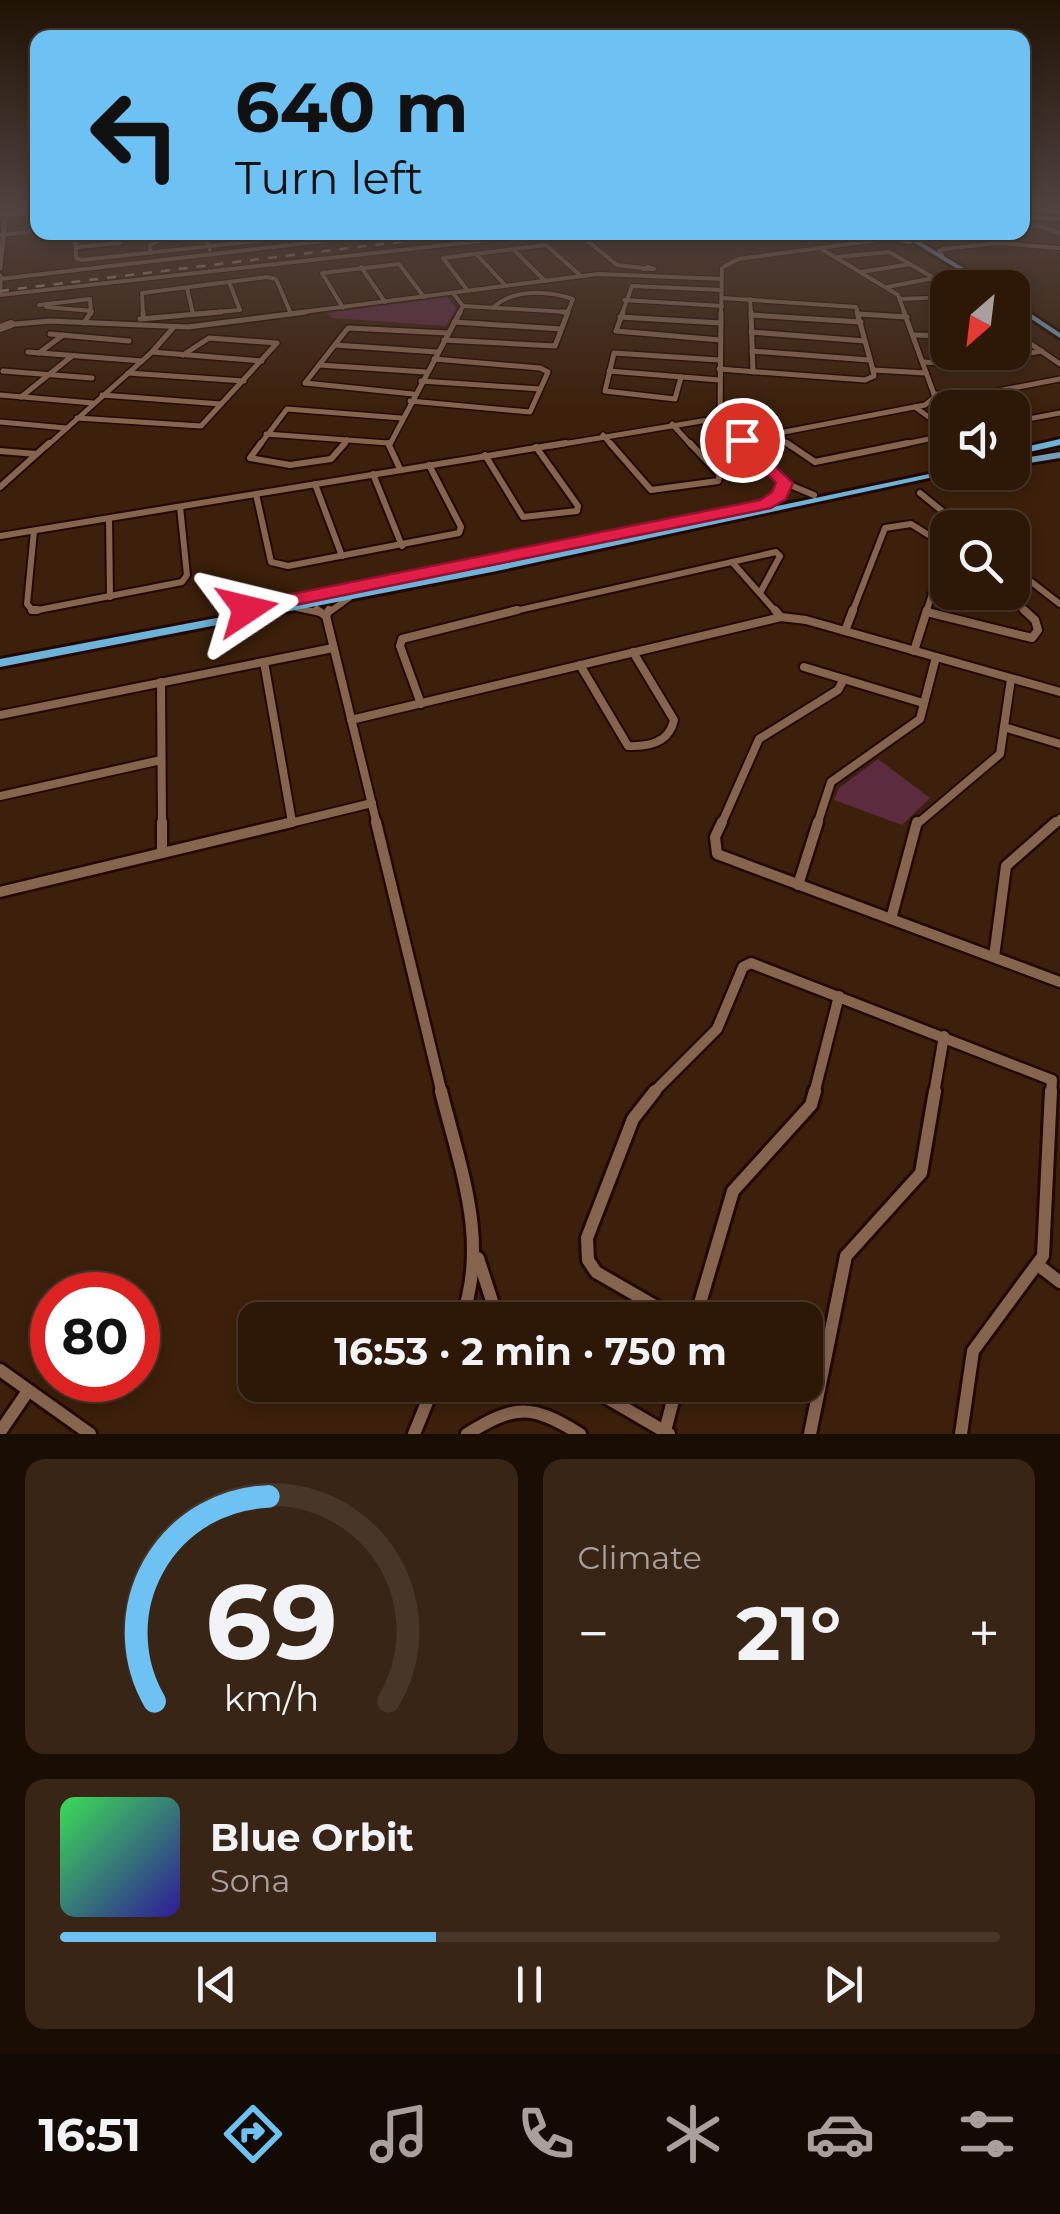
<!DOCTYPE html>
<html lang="en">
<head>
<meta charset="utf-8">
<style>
	:root { --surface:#2d1808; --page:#392516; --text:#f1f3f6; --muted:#a7a09c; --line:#483729; --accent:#6dc2f3 }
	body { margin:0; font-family:Montserrat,sans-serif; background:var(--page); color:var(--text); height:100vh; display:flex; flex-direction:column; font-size:38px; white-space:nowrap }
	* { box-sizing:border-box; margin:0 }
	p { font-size:32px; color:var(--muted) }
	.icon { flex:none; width:55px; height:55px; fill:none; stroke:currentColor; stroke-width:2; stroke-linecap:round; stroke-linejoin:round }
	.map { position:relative; height:1434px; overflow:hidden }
	.sheet { display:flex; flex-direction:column; gap:25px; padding:25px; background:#190d04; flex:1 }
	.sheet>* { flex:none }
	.banner { position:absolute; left:30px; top:30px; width:1000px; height:210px; border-radius:20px; box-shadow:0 5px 15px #0003,0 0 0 2px var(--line); background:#6dc2f3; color:#111; overflow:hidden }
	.needle { width:65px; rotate:208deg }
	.fabs { position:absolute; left:930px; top:270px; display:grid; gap:20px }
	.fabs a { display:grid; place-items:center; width:100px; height:100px; border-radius:20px; background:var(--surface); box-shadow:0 5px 15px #0003,0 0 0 2px var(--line); font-size:50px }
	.speed { position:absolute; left:30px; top:1272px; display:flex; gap:20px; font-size:50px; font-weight:700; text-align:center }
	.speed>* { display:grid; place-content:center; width:130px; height:130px; border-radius:50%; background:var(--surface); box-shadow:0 5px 15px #0003,0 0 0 2px var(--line); line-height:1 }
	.speed .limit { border:15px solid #d22; background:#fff; color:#111 }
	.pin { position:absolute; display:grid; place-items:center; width:85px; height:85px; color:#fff; margin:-42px; border:5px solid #fff; border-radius:50%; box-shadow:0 2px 10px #0007 }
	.me { position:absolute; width:110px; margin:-55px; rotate:80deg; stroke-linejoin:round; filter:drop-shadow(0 0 8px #0008) }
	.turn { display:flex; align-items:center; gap:35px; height:210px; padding:0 40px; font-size:45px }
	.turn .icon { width:130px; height:130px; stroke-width:2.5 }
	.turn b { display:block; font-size:70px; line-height:85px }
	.big { font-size:75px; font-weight:700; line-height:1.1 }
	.sheet .tile { flex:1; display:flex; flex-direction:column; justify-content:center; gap:15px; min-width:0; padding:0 35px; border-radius:20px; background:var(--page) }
	.sheet .dial { align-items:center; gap:0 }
	.dial svg { height:260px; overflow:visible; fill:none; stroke:var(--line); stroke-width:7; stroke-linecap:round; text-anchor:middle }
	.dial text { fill:var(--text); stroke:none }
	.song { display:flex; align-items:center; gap:30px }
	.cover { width:120px; height:120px; border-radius:15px; background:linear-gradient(135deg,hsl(130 70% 55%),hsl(250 70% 35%)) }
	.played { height:10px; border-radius:5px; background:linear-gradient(90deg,var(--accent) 40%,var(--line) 40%) }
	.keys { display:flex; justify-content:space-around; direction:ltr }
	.heat { display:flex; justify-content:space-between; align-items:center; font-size:55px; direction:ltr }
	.sheet .tiles { flex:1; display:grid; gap:25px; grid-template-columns:1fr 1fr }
	.tile:last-child { grid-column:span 2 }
	.trip { position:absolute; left:238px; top:1302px; width:585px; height:100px; border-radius:20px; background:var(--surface); box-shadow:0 5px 15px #0003,0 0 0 2px var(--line); font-weight:700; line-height:100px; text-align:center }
	.tab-bar { display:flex; height:160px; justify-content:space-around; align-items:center; background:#120a03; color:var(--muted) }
	.tab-bar .icon { width:70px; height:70px }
	.tab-bar .selected { color:var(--accent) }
	.tab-bar b { font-size:45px; color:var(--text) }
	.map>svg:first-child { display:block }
</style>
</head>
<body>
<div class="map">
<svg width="1060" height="1434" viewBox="0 0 1060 1434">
	<rect width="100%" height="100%" fill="#3c200b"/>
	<g fill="#5d2b40">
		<path d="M448,297L456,309L446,326L332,318L328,313Z"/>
		<path d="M878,759L930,798L902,825L834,800L839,788Z"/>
	</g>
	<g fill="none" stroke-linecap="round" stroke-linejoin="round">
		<path fill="#1e7664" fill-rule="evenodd" d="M1036,223L1060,231V235L1036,227L1022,229V225Z"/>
		<g stroke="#220800" stroke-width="6">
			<g id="minor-far5">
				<path d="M1031,209L1060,212"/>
				<path d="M0,216L38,212"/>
				<path d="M1022,216L1060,219"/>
				<path d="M75,232L76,258L82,260L338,232"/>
				<path d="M203,232L210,250"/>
				<path d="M0,235L38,231"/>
				<path d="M120,238L164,232"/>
				<path d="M584,238L617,265L643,268"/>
				<path d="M78,247L120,243"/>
				<path d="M820,248L898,295L905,314"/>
				<path d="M513,249L545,281"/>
				<path d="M151,253L150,245L161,240L162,232"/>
				<path d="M476,254L506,286"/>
				<path d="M942,255L939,251L943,249L999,243L1060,248"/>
				<path d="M836,257L889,252L934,278L887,287"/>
				<path d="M361,267L385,302"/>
				<path d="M648,267L654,269H643Z"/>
				<path d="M861,272L911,264"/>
				<path d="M0,279L402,232"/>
				<path d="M229,282L240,310"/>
				<path d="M187,288L193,314"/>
				<path d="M468,291L443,258L546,245L581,276"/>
				<path d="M453,293L463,306L459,314"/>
				<path d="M0,295L561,232"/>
				<path d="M722,298L856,307L858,314"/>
				<path d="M750,299L751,314"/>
				<path d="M901,299L948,297"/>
				<path d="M932,299L940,314"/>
				<path d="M624,300L722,306"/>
				<path d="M39,305L90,299L91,314"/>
				<path d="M463,306L567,312"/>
				<path d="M46,307L92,311"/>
				<path d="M343,308L322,273L399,264L424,297"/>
				<path d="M493,308C513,288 548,291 573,299L567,314"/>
				<path d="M143,314L142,293L267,277L276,279L291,314"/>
				<path d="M193,314L240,310"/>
				<path d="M287,314L598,274L722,279"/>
				<path d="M622,314L632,286L722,290"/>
				<path d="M721,314L722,268L738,259L909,236L923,238"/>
			</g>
		</g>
		<g stroke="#220800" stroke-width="8">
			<g id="minor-far4">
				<path d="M143,312V317"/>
				<path d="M562,312H567"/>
				<path d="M623,312L616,331L720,340"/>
				<path d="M721,312L720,418L746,446"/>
				<path d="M751,312L753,372"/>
				<path d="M857,312L873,370"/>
				<path d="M939,312L948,329"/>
				<path d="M859,314L907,317"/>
				<path d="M751,315L861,322"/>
				<path d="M620,317L721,323"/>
				<path d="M140,319L221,312"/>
				<path d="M454,322L561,329"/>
				<path d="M84,323L91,312"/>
				<path d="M5,325L50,321L188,327L306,312"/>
				<path d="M1012,331L1060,364"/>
				<path d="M751,332L865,341"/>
				<path d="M50,334L129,341"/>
				<path d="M914,335L948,336"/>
				<path d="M444,340L555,346L568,312"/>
				<path d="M335,345L437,352"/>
				<path d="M752,351L869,360"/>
				<path d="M28,352L142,361"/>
				<path d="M152,352L262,361"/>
				<path d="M39,353L63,335"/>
				<path d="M923,362L964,364L1042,351"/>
				<path d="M319,365L426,372"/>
				<path d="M719,369L865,380L874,376L873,370"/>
				<path d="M873,370L926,373"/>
				<path d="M3,371L92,378"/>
				<path d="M609,371L719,380"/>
				<path d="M128,373L244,381"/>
				<path d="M681,377L675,399L605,391L614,353L719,360"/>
				<path d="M421,381L540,389"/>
				<path d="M413,394L305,383L348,328L448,333"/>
				<path d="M934,394L972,396L1060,379"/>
				<path d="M0,395L93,403"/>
				<path d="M102,395L221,404"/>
				<path d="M21,397L72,356"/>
				<path d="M967,397L985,408"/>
				<path d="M410,401L530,412L548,372L540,368L434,359"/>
				<path d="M915,407L948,431"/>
				<path d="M77,418L201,426L277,343L209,338L183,355"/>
				<path d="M0,422L66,428"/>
				<path d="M1012,422L1060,413"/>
				<path d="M672,424L692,446"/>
				<path d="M266,434L388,443"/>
				<path d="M775,434L790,446"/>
				<path d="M603,435L612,446"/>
				<path d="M742,440L925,405L935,397L904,312"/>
				<path d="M47,446L152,352L173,328"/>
				<path d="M259,446L287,409L401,418"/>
				<path d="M343,446L347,440"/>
				<path d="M389,446L460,312"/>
				<path d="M551,446L720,418"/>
				<path d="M895,446L948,435"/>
			</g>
		</g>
		<g stroke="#220800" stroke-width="10">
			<g id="minor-far3">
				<path d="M261,443L250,458L290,465L331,459L345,443"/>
				<path d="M388,443L400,469"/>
				<path d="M610,443L651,490L718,481L720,475L690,443"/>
				<path d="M744,443L790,485L814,495"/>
				<path d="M787,443L815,462L908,443"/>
				<path d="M0,451L36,454"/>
				<path d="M485,455L523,517L577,511L578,506L536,447"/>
				<path d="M373,474L402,546"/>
				<path d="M315,484L342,556"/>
				<path d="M0,487L49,443"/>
				<path d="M920,493L963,528"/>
				<path d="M256,494L271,562L288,566L459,533L461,527L429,465"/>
				<path d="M765,504L780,495L783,482"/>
				<path d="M109,519L110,597"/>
				<path d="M34,531L27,604L33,611L182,582L187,575L180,507"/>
				<path d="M0,536L566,443"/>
				<path d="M732,562L777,613"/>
				<path d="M1012,567L1060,604"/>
				<path d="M1003,592L1027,613"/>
				<path d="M297,608L321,613"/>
				<path d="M328,613L349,598"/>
				<path d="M506,613L776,552L780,556L760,593"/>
				<path d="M852,613L885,528L911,524L948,547"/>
				<path d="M926,613L942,562L948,558"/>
			</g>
		</g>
		<g stroke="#220800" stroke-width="12">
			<g id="minor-far2">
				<path d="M32,610H37"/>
				<path d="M317,610L326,616L377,825"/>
				<path d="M775,610L781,617"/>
				<path d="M927,612L1032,638L1038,630L1035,620L1024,610"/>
				<path d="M326,616L329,610"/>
				<path d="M845,631L853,610"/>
				<path d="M914,651L927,610"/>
				<path d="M264,662L292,822"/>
				<path d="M580,665L628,746C649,747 669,743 674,720L633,652"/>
				<path d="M804,667L923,703"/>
				<path d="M161,682L162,825"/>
				<path d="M421,704L400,646L402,639L517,610"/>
				<path d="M0,715L333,648"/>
				<path d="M351,720L781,617L806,620L1060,692"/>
				<path d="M1004,727L1060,744"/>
				<path d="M0,796L161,760"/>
				<path d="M282,825L372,803"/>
				<path d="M721,825L759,739L838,690L844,679"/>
				<path d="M817,825L831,782L920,719L936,657"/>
				<path d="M916,825L1000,754L1011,679"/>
				<path d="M1054,825L1060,819"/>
			</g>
		</g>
		<g stroke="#220800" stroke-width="15">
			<g id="minor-far1">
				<path d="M162,822V853"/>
				<path d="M376,822L442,1094"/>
				<path d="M722,822L715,837L717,854L1060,982"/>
				<path d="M798,885L818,822"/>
				<path d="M0,892L292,822"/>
				<path d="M891,919L917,822"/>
				<path d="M994,957L1006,866L1056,822"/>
				<path d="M652,1094L717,1029L743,967L751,963L1052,1080L1051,1094"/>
				<path d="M814,1094L839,996"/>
				<path d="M934,1094L944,1036"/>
			</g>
		</g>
		<g stroke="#220800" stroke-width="18">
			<g id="minor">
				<path d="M441,1091C460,1168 490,1242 461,1320"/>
				<path d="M655,1091L633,1119L587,1238L588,1260L596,1272L679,1320"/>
				<path d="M478,1258L493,1304L503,1320"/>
				<path d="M1038,1265L1060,1282"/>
				<path d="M695,1320L733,1191L811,1105L815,1091"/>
				<path d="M0,1370L90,1434"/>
				<path d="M585,1385L669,1434"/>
				<path d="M665,1431L677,1385"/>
				<path d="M0,1432L28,1391"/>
				<path d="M414,1434L434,1385"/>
				<path d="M467,1434C516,1404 531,1404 580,1434"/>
				<path d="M810,1434L846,1256L921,1173L935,1091"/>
				<path d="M961,1434L973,1351L1043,1256L1051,1091"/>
			</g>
		</g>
		<g stroke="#220800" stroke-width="8">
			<g id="secondary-far1">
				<path d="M0,268L6,209"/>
				<path d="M0,276V292"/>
			</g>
		</g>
		<g stroke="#220800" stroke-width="10">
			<path id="secondary" d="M0,328L11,324"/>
		</g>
		<g stroke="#220800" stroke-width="6">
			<g id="primary">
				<path d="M896,232H904L997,288H989L913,242L910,244L884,239L887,237L909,240Z"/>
				<path d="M1012,301L1060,333V338L1012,306Z"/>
				<path d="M1060,452V458L1012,466V460Z"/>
			</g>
		</g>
		<g stroke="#220800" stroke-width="6">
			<g id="trunk">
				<path d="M1060,439V445L1012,456V450Z"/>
				<path d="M948,470V472H957L492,572L0,667V659L492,566Z"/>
			</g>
		</g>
		<use href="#minor-far5" stroke="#86654f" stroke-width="4"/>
		<use href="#minor-far4" stroke="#86654f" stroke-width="5"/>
		<use href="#minor-far3" stroke="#86654f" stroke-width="6"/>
		<use href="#minor-far2" stroke="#86654f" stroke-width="8"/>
		<use href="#minor-far1" stroke="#86654f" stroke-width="10"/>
		<use href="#minor" stroke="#86654f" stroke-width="12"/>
		<use href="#secondary-far1" stroke="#86654f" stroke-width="5"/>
		<use href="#secondary" stroke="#86654f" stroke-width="8"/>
		<use href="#primary" fill="#739fb6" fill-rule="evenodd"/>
		<use href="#trunk" fill="#6db2d8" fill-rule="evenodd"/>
		<path stroke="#a89384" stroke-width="2.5" stroke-dasharray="9 9" stroke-linecap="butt" d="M0,291L480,232"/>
	</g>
	<linearGradient id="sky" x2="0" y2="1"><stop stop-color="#211206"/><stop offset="0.51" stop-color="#50423f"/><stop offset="1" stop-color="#50423f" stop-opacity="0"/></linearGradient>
	<rect width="1060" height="410" fill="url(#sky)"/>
	<path fill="#e11d48" stroke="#92132f" stroke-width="2.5" d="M742,435L793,483L786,499L771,508L247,615L237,609L247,603L760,500L772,492L776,483L734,440Z"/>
</svg>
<div class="fabs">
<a><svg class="needle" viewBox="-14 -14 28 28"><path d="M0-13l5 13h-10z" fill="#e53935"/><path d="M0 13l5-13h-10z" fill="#a7a09c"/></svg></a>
<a><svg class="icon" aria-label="sound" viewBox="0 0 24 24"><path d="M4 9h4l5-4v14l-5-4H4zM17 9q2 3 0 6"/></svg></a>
<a><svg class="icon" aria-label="search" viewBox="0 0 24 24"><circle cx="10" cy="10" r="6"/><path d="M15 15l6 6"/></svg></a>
</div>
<div class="speed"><div class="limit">80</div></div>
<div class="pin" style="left:742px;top:440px;background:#d93025"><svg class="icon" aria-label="arrive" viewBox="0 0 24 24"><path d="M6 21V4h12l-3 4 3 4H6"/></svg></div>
<svg class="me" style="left:247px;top:609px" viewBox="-20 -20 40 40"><path d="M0-17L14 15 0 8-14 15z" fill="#e11d48" stroke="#fff" stroke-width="4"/></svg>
<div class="trip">16:53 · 2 min · 750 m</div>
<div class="banner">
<div class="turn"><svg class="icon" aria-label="left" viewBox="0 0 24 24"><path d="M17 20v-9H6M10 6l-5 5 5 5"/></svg><div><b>640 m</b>Turn left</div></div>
</div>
</div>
<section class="sheet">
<div class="tiles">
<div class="tile dial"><svg viewBox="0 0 100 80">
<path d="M14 69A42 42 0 1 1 86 69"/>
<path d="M14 69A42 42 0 0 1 49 6" stroke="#6dc2f3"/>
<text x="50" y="56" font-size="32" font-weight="700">69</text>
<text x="50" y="72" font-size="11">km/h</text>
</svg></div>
<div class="tile"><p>Climate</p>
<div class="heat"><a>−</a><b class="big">21°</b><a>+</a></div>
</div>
<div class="tile">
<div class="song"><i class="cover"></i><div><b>Blue Orbit</b><p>Sona</p></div></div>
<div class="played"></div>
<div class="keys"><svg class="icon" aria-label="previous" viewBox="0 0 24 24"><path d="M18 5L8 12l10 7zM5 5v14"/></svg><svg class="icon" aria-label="pause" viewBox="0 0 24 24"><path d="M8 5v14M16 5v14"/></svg><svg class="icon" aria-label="next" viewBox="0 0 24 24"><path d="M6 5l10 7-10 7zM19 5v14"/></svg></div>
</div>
</div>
</section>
<nav class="tab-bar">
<b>16:51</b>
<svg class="icon selected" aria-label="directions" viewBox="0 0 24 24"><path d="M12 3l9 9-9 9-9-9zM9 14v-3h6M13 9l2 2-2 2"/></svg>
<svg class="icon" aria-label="music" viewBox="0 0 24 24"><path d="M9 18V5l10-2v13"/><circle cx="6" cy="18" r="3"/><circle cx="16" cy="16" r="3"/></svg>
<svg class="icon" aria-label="phone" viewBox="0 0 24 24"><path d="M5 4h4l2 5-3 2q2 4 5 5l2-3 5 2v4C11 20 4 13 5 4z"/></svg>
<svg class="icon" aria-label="climate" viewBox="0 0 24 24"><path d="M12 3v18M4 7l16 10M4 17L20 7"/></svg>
<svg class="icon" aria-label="car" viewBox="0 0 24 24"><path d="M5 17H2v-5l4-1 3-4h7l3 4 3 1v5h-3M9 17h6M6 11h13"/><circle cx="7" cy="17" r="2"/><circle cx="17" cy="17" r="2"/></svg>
<svg class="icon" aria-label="filters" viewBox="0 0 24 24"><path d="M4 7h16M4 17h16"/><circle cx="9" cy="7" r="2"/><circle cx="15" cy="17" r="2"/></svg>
</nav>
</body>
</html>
